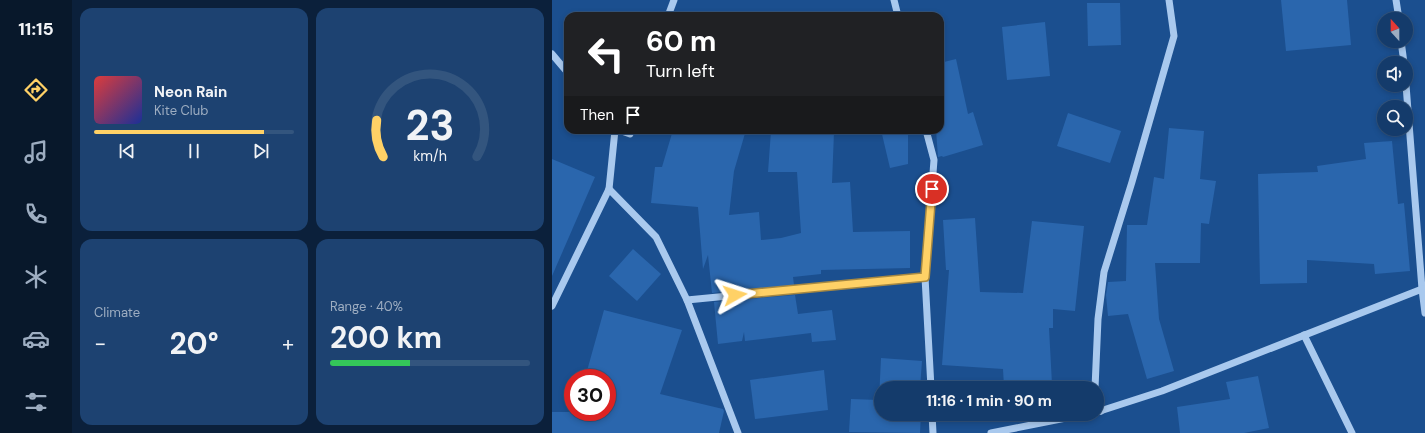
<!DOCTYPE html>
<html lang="en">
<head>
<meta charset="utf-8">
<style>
	:root { --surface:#143b6b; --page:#1d4271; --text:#f1f3f6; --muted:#9dadc1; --line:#33557e; --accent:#ffd166 }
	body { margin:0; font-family:"DM Sans",sans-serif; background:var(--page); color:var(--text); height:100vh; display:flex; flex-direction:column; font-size:15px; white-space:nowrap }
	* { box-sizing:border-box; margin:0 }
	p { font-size:13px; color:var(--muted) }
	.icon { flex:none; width:22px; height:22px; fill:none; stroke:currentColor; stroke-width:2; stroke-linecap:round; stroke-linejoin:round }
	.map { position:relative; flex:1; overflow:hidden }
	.drawer { display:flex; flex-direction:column; gap:8px; padding:8px; background:#0b203b; width:480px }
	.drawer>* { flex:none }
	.top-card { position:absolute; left:12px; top:12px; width:380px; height:122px; border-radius:12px; box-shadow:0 2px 6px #0003,0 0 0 1px var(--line); background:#202124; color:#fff; overflow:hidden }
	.needle { width:26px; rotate:339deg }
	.controls { position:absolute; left:825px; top:12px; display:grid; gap:8px }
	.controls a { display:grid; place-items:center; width:36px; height:36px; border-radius:50%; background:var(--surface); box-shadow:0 2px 6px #0003,0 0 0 1px var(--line); font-size:20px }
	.speed { position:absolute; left:12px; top:369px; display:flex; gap:8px; font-size:20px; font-weight:700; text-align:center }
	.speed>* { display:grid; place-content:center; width:52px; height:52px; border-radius:50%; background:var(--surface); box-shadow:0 2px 6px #0003,0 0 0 1px var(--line); line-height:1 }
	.speed .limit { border:6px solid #d22; background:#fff; color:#111 }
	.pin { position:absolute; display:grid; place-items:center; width:34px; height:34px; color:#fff; margin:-17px; border:2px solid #fff; border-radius:50%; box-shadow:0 1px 4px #0007 }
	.me { position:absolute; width:44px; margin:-22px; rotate:84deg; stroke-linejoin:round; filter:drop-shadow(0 0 3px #0008) }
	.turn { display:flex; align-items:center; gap:14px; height:84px; padding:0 16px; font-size:18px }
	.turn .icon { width:52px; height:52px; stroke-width:2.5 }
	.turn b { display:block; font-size:28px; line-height:34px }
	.then { display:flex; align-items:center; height:38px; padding:0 16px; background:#0003; gap:8px; font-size:15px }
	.big { font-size:30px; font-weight:700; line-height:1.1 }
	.drawer .tile { flex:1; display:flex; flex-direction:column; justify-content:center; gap:6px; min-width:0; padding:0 14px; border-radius:12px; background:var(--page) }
	.drawer .dial { align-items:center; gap:0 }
	.dial svg { height:104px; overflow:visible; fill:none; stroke:var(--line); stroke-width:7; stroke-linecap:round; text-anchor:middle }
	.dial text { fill:var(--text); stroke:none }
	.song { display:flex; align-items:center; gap:12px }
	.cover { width:48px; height:48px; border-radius:6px; background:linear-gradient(135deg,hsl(0 70% 55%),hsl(230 70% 35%)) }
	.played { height:4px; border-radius:2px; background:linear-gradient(90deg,var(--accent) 85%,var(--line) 85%) }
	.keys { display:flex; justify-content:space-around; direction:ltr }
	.heat { display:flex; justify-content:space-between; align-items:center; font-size:22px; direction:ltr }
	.charge { height:6px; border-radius:3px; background:linear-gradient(90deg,#34c759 40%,var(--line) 0) }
	.drawer .tiles { flex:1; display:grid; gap:8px; grid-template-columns:repeat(2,1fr) }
	.trip { position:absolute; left:322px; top:381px; width:230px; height:40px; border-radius:20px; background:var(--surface); box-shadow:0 2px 6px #0003,0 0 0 1px var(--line); font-weight:700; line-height:40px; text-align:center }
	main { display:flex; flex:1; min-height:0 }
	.tab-bar { display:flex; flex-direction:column; width:72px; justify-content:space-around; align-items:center; background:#08182b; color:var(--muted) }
	.tab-bar .icon { width:28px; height:28px }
	.tab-bar .selected { color:var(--accent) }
	.tab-bar b { font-size:18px; color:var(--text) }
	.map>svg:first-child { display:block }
</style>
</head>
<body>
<main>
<nav class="tab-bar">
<b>11:15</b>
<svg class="icon selected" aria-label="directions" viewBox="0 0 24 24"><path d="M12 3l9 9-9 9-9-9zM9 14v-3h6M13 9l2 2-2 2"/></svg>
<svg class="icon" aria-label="music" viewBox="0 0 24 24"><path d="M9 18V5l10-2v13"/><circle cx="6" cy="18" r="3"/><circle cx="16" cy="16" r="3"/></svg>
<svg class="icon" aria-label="phone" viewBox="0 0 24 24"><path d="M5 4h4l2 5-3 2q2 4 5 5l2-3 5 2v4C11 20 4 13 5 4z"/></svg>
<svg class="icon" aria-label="climate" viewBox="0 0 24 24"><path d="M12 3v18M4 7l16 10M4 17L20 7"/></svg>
<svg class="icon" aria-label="car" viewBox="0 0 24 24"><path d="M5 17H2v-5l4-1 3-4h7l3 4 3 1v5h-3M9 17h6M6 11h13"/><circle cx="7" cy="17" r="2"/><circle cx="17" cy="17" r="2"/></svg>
<svg class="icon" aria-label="filters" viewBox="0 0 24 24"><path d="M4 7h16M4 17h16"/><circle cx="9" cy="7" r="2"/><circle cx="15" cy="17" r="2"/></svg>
</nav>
<section class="drawer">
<div class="tiles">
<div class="tile">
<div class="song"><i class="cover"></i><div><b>Neon Rain</b><p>Kite Club</p></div></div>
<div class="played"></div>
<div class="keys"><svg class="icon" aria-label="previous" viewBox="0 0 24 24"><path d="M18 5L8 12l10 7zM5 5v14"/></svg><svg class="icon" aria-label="pause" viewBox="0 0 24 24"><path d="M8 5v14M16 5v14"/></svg><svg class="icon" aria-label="next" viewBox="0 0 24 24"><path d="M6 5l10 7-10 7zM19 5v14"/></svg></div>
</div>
<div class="tile dial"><svg viewBox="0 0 100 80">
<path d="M14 69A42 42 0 1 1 86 69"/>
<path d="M14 69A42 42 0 0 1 9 41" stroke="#ffd166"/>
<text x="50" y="56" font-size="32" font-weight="700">23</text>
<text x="50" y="72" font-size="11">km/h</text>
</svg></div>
<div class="tile"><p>Climate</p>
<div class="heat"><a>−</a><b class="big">20°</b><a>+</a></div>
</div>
<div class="tile"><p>Range · 40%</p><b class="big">200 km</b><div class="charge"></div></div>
</div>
</section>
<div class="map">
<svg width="873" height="433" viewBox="0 0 873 433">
	<rect width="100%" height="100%" fill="#1b4f8f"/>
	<g fill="#2a66ad">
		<path d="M729,0H795L799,45L734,51Z"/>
		<path d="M535,3H568L569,45L536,46Z"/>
		<path d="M493,22L498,76L455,80L450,27Z"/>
		<path d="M404,59L416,114L421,112L431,145L391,157L390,156L386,157L384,130H388V63Z"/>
		<path d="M516,113L569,131L558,163L505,146Z"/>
		<path d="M617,128L652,131L648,179L664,181L657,224L649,223L648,263H603L607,319L622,371L595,379L576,314L556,316L554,295L556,282L574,281L575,225H595L602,177L612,179Z"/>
		<path d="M121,130H194L182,171L177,215L207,212L209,240L229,238L249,233L245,172H216L219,131L282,132L280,183L298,182L301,232L358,231V268L269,270V274L241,277L242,285L160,293L156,255L151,269L146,207L99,203L103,167H110Z"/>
		<path d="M329,130H356V164L338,168Z"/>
		<path d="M840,141L846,204L852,203L858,271L823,274L822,264L755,260V283L708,284L706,174L766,172L765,166L814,159L812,143Z"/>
		<path d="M0,159L43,177L0,276Z"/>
		<path d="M423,218L428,292L471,293L480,221L532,226L523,311L501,309V328H497L500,384L452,387L451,369L390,365L397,270H394L391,220Z"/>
		<path d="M81,249L109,274L85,301L57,276Z"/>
		<path d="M243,295L246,314L280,310L284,340L260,342L259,333L193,341L192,332L190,341L166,344L162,302Z"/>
		<path d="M52,310L130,330L108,394L171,409L172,411L167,433H0V412H21V415H23L24,412H55V378H33Z"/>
		<path d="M329,358L370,361L368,388H329V414H369L368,433L297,432L299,399L327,400Z"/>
		<path d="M272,370L276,410L203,419L198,380Z"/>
		<path d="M706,376L717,428L692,433H628L625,407L678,399L674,382Z"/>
	</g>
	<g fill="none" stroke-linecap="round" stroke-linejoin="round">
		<g stroke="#a9c9ee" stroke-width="7">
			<path d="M342,0L346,16"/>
			<path d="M844,0L847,19"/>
			<path d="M116,16L122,0"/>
			<path d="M849,41L852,63"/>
			<path d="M0,54L16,73"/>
			<path d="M854,85L870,289L873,313"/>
			<path d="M67,130L78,134L79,130"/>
			<path d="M374,130L382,160L373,277L379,388"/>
			<path d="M57,189L104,237L135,300L186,433"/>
			<path d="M135,300L373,277"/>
			<path d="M0,306L57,189L63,130"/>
			<path d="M752,335L800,433"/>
			<path d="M543,388L546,319L552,272L580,182L622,36L617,0"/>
			<path d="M545,403L549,411"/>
			<path d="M545,412L610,391L870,289"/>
			<path d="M380,414L381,433"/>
			<path d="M439,433L534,414"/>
		</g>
	</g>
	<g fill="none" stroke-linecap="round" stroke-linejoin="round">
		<g stroke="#a68842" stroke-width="10">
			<path id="route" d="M183,295L373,277L380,189"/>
		</g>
		<use href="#route" stroke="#ffd166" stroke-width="7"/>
	</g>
</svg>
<div class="controls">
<a><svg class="needle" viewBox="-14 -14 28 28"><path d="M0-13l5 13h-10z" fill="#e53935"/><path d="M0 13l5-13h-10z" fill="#9dadc1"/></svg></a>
<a><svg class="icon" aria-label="sound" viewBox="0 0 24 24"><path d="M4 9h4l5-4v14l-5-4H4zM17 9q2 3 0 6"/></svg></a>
<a><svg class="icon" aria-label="search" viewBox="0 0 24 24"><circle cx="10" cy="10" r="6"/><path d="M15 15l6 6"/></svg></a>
</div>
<div class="speed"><div class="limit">30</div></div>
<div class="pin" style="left:380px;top:189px;background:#d93025"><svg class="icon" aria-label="arrive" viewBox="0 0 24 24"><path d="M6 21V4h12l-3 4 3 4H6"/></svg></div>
<svg class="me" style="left:183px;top:295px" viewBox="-20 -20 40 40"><path d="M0-17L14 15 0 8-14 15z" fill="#ffd166" stroke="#fff" stroke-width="4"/></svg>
<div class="trip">11:16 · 1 min · 90 m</div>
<div class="top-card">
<div class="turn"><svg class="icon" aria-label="left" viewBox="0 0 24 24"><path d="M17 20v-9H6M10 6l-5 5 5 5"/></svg><div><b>60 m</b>Turn left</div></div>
<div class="then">Then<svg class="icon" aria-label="arrive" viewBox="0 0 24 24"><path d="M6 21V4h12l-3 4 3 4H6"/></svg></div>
</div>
</div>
</main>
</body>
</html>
